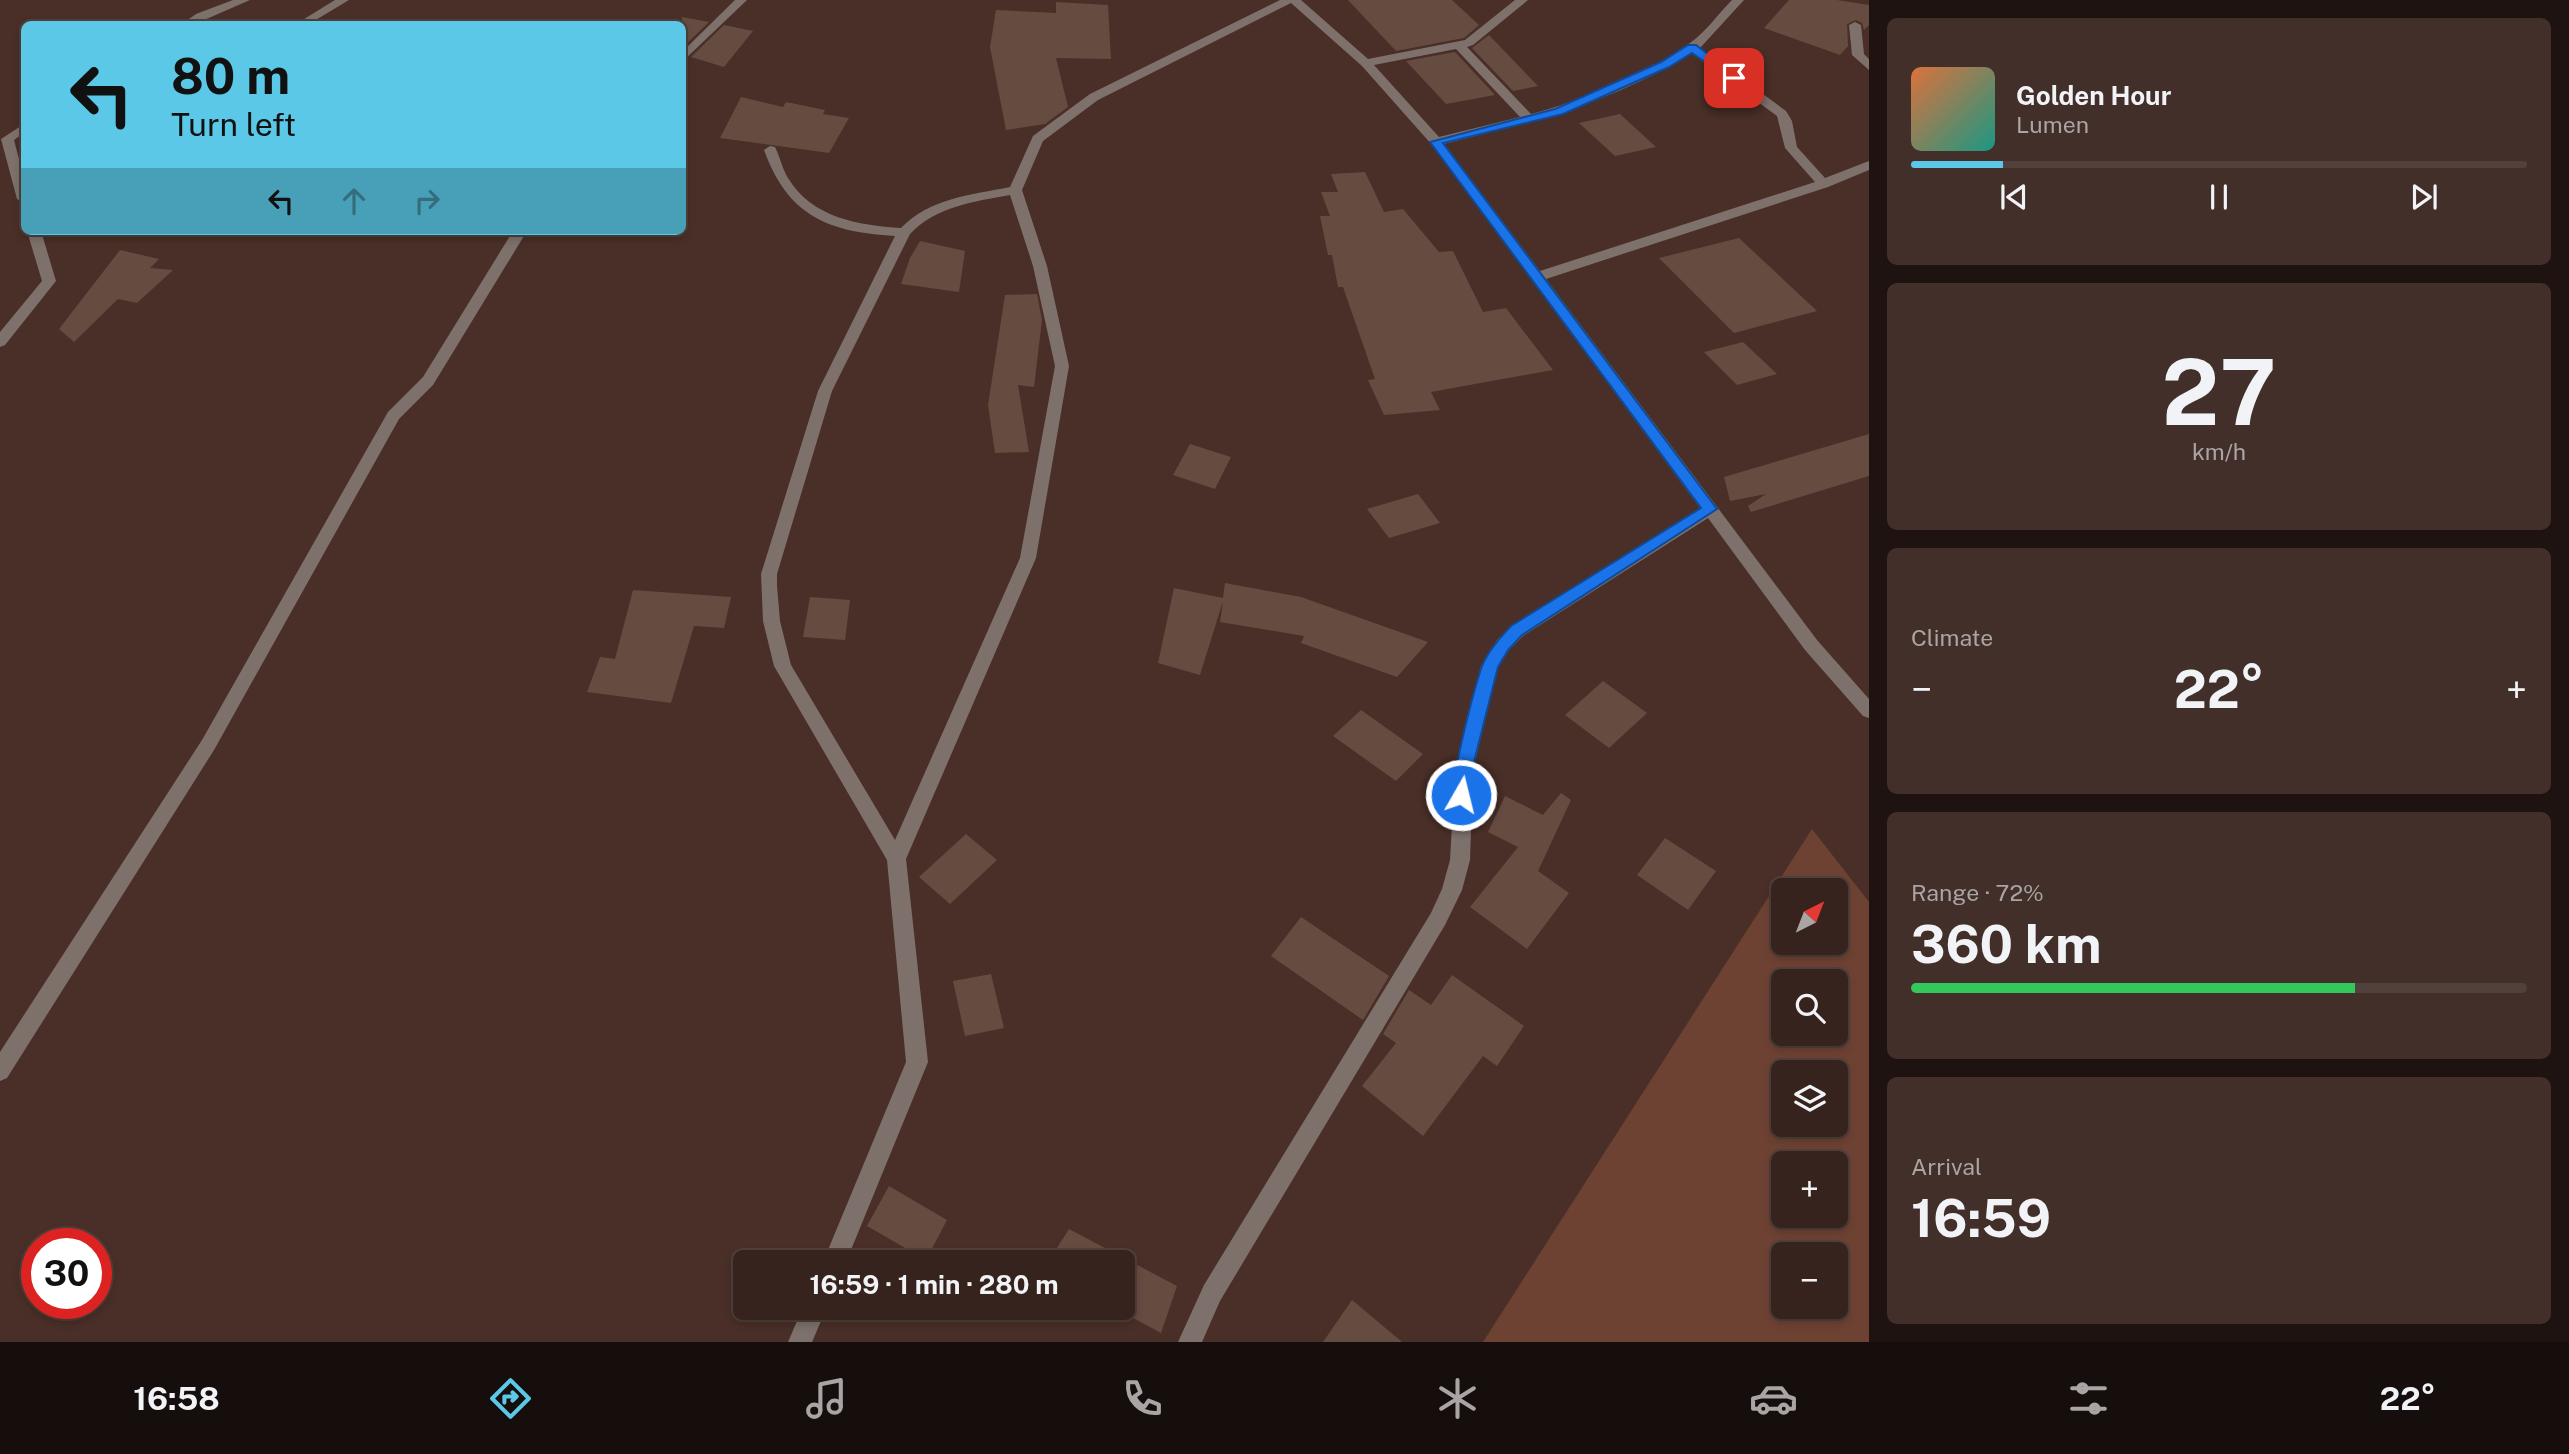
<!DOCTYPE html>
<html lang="en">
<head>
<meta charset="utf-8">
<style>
	:root { --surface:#37231d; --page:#422f2a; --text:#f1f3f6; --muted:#aaa4a4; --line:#51403b; --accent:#5bc8e7 }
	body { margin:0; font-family:"Public Sans",sans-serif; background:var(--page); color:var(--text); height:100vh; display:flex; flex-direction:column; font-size:26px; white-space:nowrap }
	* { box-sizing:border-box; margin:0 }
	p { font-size:23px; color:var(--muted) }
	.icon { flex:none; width:38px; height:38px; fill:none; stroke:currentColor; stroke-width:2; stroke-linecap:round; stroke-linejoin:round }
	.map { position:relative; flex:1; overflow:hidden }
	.side { display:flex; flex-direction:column; gap:18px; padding:18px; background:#1e1310; width:700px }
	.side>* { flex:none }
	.banner { position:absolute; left:21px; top:21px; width:665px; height:214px; border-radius:10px; box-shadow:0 4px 10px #0003,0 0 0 2px var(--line); background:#5bc8e7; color:#111; overflow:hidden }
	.needle { width:46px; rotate:42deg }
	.buttons { position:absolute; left:1771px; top:878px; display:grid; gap:14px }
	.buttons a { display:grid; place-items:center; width:77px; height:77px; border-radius:10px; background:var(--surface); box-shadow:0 4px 10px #0003,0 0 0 2px var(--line); font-size:35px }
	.speed { position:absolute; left:21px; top:1228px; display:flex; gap:14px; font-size:35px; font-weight:700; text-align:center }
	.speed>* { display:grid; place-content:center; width:91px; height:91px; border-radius:50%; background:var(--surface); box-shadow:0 4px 10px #0003,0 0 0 2px var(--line); line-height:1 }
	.speed .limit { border:10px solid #d22; background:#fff; color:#111 }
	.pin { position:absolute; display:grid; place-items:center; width:60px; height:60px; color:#fff; margin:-30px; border-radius:14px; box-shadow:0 4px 10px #0006 }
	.me { position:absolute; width:77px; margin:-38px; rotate:8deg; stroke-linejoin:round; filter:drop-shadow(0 0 5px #0008) }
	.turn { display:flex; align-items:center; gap:24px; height:147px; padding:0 35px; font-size:32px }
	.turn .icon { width:91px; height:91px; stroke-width:2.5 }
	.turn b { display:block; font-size:49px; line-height:60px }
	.lanes { display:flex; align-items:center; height:66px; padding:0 35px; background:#0003; justify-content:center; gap:35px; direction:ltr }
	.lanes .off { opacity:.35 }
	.big { font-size:52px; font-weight:700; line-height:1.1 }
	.side .card { flex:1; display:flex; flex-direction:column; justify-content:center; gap:10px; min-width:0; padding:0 24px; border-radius:10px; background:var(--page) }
	.side .dial { align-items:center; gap:0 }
	.dial b { font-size:91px; line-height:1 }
	.song { display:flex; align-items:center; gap:21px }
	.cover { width:84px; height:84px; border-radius:10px; background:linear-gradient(135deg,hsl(20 70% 55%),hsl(170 70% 35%)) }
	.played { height:7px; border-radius:4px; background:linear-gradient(90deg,var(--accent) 15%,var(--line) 15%) }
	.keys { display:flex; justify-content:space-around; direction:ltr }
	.heat { display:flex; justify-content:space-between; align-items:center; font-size:38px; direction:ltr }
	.charge { height:10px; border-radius:5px; background:linear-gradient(90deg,#34c759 72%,var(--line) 0) }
	.trip { position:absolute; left:733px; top:1250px; width:402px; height:70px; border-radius:10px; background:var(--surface); box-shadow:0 4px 10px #0003,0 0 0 2px var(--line); font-weight:700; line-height:70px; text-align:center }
	.tabs { display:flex; height:112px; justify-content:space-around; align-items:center; background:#160e0c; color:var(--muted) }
	.tabs .icon { width:49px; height:49px }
	.tabs .current { color:var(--accent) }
	.tabs b { font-size:32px; color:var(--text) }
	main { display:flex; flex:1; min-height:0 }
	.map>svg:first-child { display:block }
</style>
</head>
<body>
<main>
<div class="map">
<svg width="1869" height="1342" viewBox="0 0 1869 1342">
	<rect width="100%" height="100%" fill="#492f27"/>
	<path fill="#6e4233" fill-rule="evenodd" d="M1812,829L1869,902V1342H1483ZM1783,891H1836V943H1783ZM1783,982H1836V1034H1783ZM1783,1073H1836V1125H1783ZM1783,1164H1836V1216H1783ZM1783,1255H1836V1307H1783Z"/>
	<g fill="#664b41">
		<path d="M1348,0H1452L1479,25L1464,38L1396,51Z"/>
		<path d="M1789,0H1837L1869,5V25L1864,30L1862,23L1856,20L1847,24L1848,46L1840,55L1764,28Z"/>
		<path d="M1056,2L1108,5L1111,59L1056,58L1068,107L1045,124L1006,130L990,47L996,10L1056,13Z"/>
		<path d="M682,17L709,22L682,48Z"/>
		<path d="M724,25L753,31L724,67L691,57Z"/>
		<path d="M1489,35L1538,86L1513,91L1472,48Z"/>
		<path d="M1455,52L1495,95L1446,104L1406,61Z"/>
		<path d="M741,97L783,107L786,102L825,110L823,114L849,118L829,153L720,138Z"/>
		<path d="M1620,114L1656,147L1615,156L1579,123Z"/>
		<path d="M1365,172L1384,212L1403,209L1439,252L1453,251L1483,312L1506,308L1553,370L1431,392L1440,410L1384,415L1368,380L1375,379L1343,287H1338L1332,255H1328L1320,216H1330L1321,192H1338L1331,174Z"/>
		<path d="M1739,238L1817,311L1734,333L1659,258Z"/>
		<path d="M920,241L965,251L959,292L901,284L910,258Z"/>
		<path d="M120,250L159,259L150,268L173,270L137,303L118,299L74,342L59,329Z"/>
		<path d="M1037,294L1042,320L1034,387L1018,385L1029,452L995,453L988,405L1005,295Z"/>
		<path d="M1743,342L1777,374L1737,385L1704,352Z"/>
		<path d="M1869,434V476L1751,512L1748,506L1766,494L1730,501L1724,477Z"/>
		<path d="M1190,444L1231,457L1215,489L1173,475Z"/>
		<path d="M1418,494L1440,523L1389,538L1367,509Z"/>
		<path d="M1225,583L1301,597L1428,642L1397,677L1301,643L1304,636L1220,622L1223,601L1200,675L1158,663L1174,588L1223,598Z"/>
		<path d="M633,590L731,597L724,628L694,626L671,703L587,692L600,657L615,659Z"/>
		<path d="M810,597L850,600L845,640L803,637Z"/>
		<path d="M1603,681L1647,713L1609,748L1565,715Z"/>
		<path d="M1361,710L1423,754L1396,781L1333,736Z"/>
		<path d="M1561,793L1571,800L1538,871L1569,893L1527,949L1470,907L1518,847L1488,832L1505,796L1543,815Z"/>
		<path d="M966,834L997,860L950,904L919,877Z"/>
		<path d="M1665,838L1716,871L1688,910L1637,875Z"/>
		<path d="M1301,917L1389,976L1363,1020L1271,956Z"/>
		<path d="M991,974L1004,1028L965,1036L953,981Z"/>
		<path d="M1452,975L1524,1026L1497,1066L1483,1056L1423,1136L1362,1086L1396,1043L1383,1034L1409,990L1431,1005Z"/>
		<path d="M889,1186L947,1220L926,1260L867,1226Z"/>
		<path d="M1069,1229L1177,1286L1161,1333L1113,1307H1124V1262H1048Z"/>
		<path d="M1352,1300L1402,1342H1323Z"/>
	</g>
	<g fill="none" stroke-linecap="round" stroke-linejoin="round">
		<g fill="#7e716c" fill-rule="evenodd">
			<path d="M233,0H250L195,24H182L196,14Z"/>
			<path d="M335,0H349L309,24H296Z"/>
			<path d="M735,0H747L682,62V52Z"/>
			<path d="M1280,0H1301L1368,59L1465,40L1515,0H1528L1473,45L1467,47L1531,114C1575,103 1655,70 1690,43C1706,32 1718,14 1732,0H1744L1700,48L1786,111L1792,121L1797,147L1825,178L1869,161V170L1828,187L1546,279L1817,640L1869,699V718L1863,716L1805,650L1708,518L1523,636L1509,650L1498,667L1473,770L1470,860L1462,890L1445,925L1220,1301L1202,1342H1178L1204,1285L1431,913L1442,889L1450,860L1455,770L1481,666L1497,640L1511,626L1700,508L1432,145L1362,66L1291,3L1098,100L1043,141L1022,190L1047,266L1069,366L1036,558L906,859L928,1062L846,1262H823L906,1062L887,860L774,666L763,621L761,574L818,391L895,236C828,232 788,216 764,150L770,146L775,147C780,157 782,168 788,178C812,218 858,225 901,228C930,198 971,195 1010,187L1033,136L1090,94ZM1456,49L1520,117L1439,137L1374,65ZM1691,53L1777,116L1785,148L1815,182L1540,271L1444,144C1529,122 1616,102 1691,53ZM1010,195L1033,266L1055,366L1020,558L895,840L791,665L780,621L777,586V574L832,391L910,234C937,206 973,202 1010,195Z"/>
			<path d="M1855,22L1861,25L1864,54L1869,59V70L1852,55L1849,25Z"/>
			<path d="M24,124V133L14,140L24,178V203L17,199L1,139Z"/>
			<path d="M27,231H41L56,281L5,345L0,347V332L42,281Z"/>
			<path d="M513,231H527L433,385L399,419L214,750L7,1078L0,1081V1052L202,740L388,412L423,377Z"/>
			<path d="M803,1307H827L812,1342H788Z"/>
		</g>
	</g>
	<path fill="#1a73e8" stroke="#114b97" stroke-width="2" d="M1688,45H1696L1739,78L1730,80L1692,53L1669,67L1563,114L1443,143L1717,509L1522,635L1508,650L1498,667L1472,770L1467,800L1461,802L1455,800C1448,784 1475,687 1482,666C1488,651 1500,638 1511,626L1701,508L1430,142L1555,109L1661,62Z"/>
</svg>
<div class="buttons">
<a><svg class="needle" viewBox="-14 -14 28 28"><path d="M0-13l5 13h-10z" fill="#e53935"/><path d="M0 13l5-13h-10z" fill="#aaa4a4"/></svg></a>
<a><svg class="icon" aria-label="search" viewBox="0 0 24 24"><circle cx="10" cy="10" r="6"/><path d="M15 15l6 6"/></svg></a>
<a><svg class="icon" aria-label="layers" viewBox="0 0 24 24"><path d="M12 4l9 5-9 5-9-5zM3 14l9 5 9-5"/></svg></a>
<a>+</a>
<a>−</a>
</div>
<div class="speed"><div class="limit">30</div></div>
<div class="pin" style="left:1734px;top:78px;background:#d93025"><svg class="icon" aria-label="arrive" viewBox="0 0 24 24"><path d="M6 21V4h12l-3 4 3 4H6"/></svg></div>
<svg class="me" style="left:1461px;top:795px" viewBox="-20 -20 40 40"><circle r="17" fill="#1a73e8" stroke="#fff" stroke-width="3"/><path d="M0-11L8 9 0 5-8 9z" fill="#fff"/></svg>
<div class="trip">16:59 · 1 min · 280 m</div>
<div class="banner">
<div class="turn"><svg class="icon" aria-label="left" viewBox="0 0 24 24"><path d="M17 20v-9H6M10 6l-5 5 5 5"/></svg><div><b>80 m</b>Turn left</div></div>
<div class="lanes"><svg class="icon" aria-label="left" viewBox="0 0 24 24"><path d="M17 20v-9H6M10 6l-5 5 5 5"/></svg><svg class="icon off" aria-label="ahead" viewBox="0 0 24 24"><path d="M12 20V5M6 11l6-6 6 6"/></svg><svg class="icon off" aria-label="right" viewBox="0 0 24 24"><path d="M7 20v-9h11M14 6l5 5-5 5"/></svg></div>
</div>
</div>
<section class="side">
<div class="card">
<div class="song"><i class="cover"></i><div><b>Golden Hour</b><p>Lumen</p></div></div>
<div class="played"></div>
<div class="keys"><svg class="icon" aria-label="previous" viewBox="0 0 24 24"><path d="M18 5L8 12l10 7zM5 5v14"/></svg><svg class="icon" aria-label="pause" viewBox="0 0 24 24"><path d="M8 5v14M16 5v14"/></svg><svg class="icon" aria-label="next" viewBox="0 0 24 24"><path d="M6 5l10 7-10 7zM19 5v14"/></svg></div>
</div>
<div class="card dial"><b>27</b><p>km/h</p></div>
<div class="card"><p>Climate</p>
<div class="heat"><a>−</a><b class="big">22°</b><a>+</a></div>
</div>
<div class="card"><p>Range · 72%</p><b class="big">360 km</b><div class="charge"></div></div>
<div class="card"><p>Arrival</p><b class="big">16:59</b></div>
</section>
</main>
<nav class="tabs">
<b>16:58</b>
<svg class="icon current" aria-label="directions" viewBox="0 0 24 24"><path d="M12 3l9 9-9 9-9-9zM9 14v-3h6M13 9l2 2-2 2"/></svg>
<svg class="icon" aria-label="music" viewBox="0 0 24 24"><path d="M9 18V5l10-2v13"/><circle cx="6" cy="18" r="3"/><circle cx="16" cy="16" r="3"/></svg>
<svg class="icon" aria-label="phone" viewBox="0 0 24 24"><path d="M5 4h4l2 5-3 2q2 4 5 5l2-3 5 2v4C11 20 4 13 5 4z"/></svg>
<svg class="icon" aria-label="climate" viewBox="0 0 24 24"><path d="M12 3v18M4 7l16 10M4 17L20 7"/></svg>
<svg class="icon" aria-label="car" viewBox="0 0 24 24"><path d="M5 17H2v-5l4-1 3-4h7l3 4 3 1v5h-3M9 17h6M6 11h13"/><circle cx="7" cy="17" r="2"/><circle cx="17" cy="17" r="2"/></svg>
<svg class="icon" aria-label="filters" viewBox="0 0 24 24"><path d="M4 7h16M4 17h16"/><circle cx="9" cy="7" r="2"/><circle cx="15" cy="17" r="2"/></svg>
<b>22°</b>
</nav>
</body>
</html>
